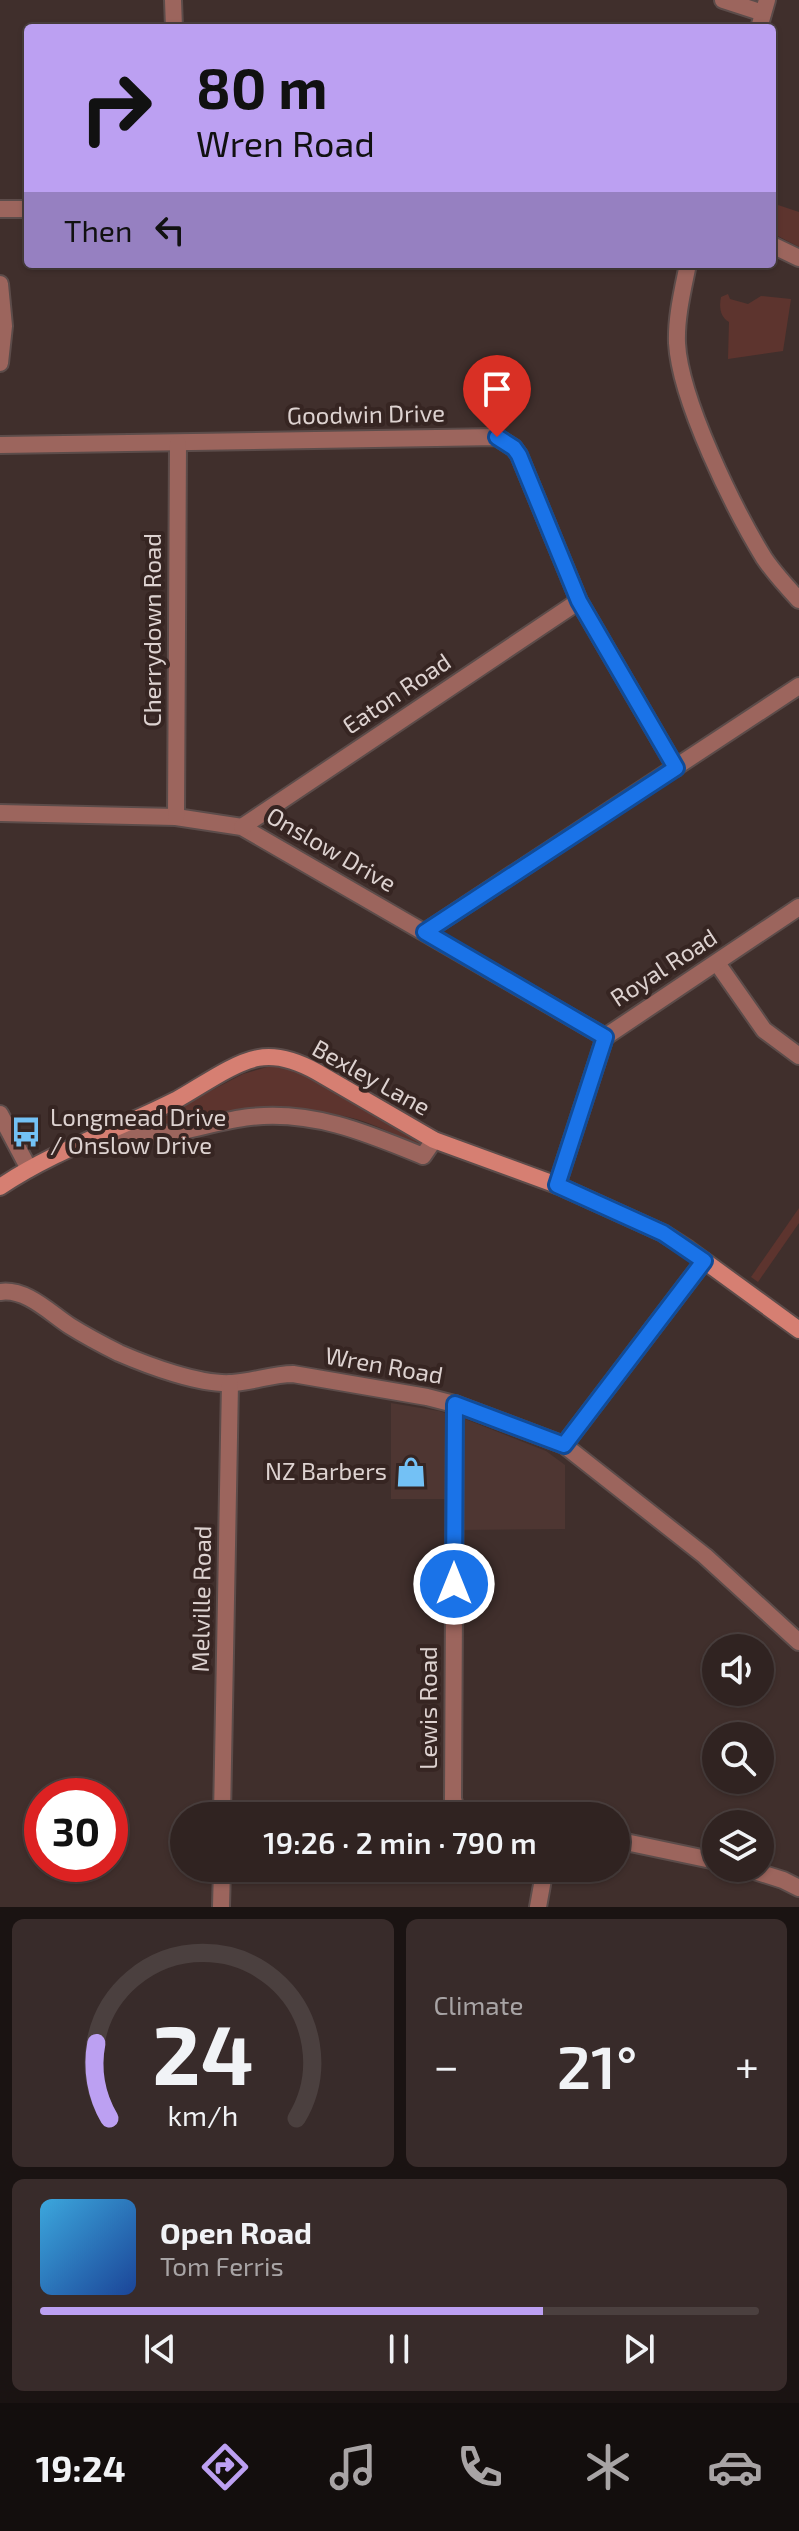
<!DOCTYPE html>
<html lang="en">
<head>
<meta charset="utf-8">
<style>
	:root { --surface:#302321; --page:#382b2a; --text:#f1f3f6; --muted:#a8a4a5; --line:#4b403f; --accent:#bca0f2 }
	body { margin:0; font-family:"Exo 2",sans-serif; background:var(--page); color:var(--text); height:100vh; display:flex; flex-direction:column; font-size:30px; white-space:nowrap }
	* { box-sizing:border-box; margin:0 }
	p { font-size:26px; color:var(--muted) }
	.icon { flex:none; width:44px; height:44px; fill:none; stroke:currentColor; stroke-width:2; stroke-linecap:round; stroke-linejoin:round }
	.map { position:relative; height:1907px; overflow:hidden }
	.panel { display:flex; flex-direction:column; gap:12px; padding:12px; background:#1a1312; flex:1 }
	.panel>* { flex:none }
	.banner { position:absolute; left:24px; top:24px; width:752px; height:244px; border-radius:8px; box-shadow:0 2px 6px #0004,0 0 0 2px var(--line); background:#bca0f2; color:#111; overflow:hidden }
	.fabs { position:absolute; left:702px; top:1634px; display:grid; gap:16px }
	.fabs a { display:grid; place-items:center; width:72px; height:72px; border-radius:50%; background:var(--surface); box-shadow:0 2px 6px #0004,0 0 0 2px var(--line); font-size:40px }
	.speed { position:absolute; left:24px; top:1778px; display:flex; gap:16px; font-size:40px; font-weight:700; text-align:center }
	.speed>* { display:grid; place-content:center; width:104px; height:104px; border-radius:50%; background:var(--surface); box-shadow:0 2px 6px #0004,0 0 0 2px var(--line); line-height:1 }
	.speed .limit { border:12px solid #d22; background:#fff; color:#111 }
	.pin { position:absolute; display:grid; place-items:center; width:68px; height:68px; color:#fff; margin:-82px -34px; border-radius:50% 50% 50% 0; rotate:-45deg; box-shadow:0 0 8px #0007 }
	.pin .icon { rotate:45deg }
	.me { position:absolute; width:88px; margin:-44px; rotate:0deg; stroke-linejoin:round; filter:drop-shadow(0 0 6px #0008) }
	.turn { display:flex; align-items:center; gap:28px; height:168px; padding:0 40px; font-size:36px }
	.turn .icon { width:104px; height:104px; stroke-width:2.5 }
	.turn b { display:block; font-size:56px; line-height:68px }
	.then { display:flex; align-items:center; height:76px; padding:0 40px; background:#0003; gap:16px; font-size:30px }
	.big { font-size:60px; font-weight:600; line-height:1.1 }
	.panel .card { flex:1; display:flex; flex-direction:column; justify-content:center; gap:12px; min-width:0; padding:0 28px; border-radius:12px; background:var(--page) }
	.panel .dial { align-items:center; gap:0 }
	.dial svg { height:208px; overflow:visible; fill:none; stroke:var(--line); stroke-width:7; stroke-linecap:round; text-anchor:middle }
	.dial text { fill:var(--text); stroke:none }
	.song { display:flex; align-items:center; gap:24px }
	.cover { width:96px; height:96px; border-radius:12px; background:linear-gradient(135deg,hsl(200 70% 55%),hsl(220 70% 35%)) }
	.played { height:8px; border-radius:4px; background:linear-gradient(90deg,var(--accent) 70%,var(--line) 70%) }
	.keys { display:flex; justify-content:space-around; direction:ltr }
	.heat { display:flex; justify-content:space-between; align-items:center; font-size:44px; direction:ltr }
	.panel .tiles { flex:1; display:grid; gap:12px; grid-template-columns:1fr 1fr }
	.card:last-child { grid-column:span 2 }
	.trip { position:absolute; left:170px; top:1802px; width:460px; height:80px; border-radius:40px; background:var(--surface); box-shadow:0 2px 6px #0004,0 0 0 2px var(--line); font-weight:600; line-height:80px; text-align:center }
	.menu { display:flex; height:128px; justify-content:space-around; align-items:center; background:#130e0d; color:var(--muted) }
	.menu .icon { width:56px; height:56px }
	.menu .current { color:var(--accent) }
	.menu b { font-size:36px; color:var(--text) }
	.map>svg:first-child { display:block }
</style>
</head>
<body>
<div class="map">
<svg width="799" height="1907" viewBox="0 0 799 1907">
	<rect width="100%" height="100%" fill="#402f2c"/>
	<path fill="#4e3632" d="M391,1403L439,1411L465,1419L546,1451L565,1465V1529L457,1530L456,1499H391Z"/>
	<g fill="#5d342e">
		<path d="M772,203L799,212V247L772,233Z"/>
		<path d="M728,294L730,299L748,304L761,296L791,299L783,351L728,359L729,322C720,317 719,307 721,297Z"/>
		<path d="M278,1064L296,1067L427,1141L423,1147C399,1137 374,1123 348,1117C280,1100 212,1120 145,1131L141,1127L243,1074Z"/>
		<path d="M799,1208V1223L758,1282L751,1277Z"/>
	</g>
	<g fill="none" stroke-linecap="round" stroke-linejoin="round">
		<g stroke="#5c4c4a" stroke-width="20">
			<g id="street">
				<path d="M173,0L174,28"/>
				<path d="M723,0L763,13"/>
				<path d="M759,28L767,0"/>
				<path d="M0,209H28"/>
				<path d="M772,245L799,258"/>
				<path d="M688,264C683,289 676,317 677,343C680,400 734,509 764,558C774,573 787,587 799,600"/>
				<path d="M0,284L4,326L0,363"/>
				<path d="M0,445L497,437L514,448L519,455L579,601L676,768"/>
				<path d="M0,813L176,817L242,827L605,1037"/>
				<path d="M176,817L178,444"/>
				<path d="M242,827L579,601"/>
				<path d="M425,932L799,686"/>
				<path d="M717,963L764,1030L799,1056"/>
				<path d="M0,1114L29,1169"/>
				<path d="M110,1133C120,1134 131,1137 141,1136C178,1136 214,1121 250,1117C313,1110 367,1133 423,1156L434,1140"/>
				<path d="M557,1185L605,1037L799,907"/>
				<path d="M0,1292C26,1288 50,1313 70,1326C86,1336 103,1345 119,1353C149,1366 200,1385 232,1383C253,1382 272,1374 293,1374L427,1397L458,1405L564,1445L705,1556L799,1642"/>
				<path d="M455,1404L453,1799L456,1809L463,1816"/>
				<path d="M564,1445L704,1261"/>
				<path d="M222,1816L230,1383"/>
				<path d="M616,1840L716,1861"/>
				<path d="M745,1868L783,1880L799,1888"/>
				<path d="M221,1907L222,1868"/>
				<path d="M538,1907L545,1868"/>
			</g>
		</g>
		<g stroke="#5c4c4a" stroke-width="20">
			<path id="secondary" d="M0,1187C53,1151 119,1129 176,1100C200,1087 232,1063 258,1058C279,1054 299,1062 317,1072L434,1140L557,1185L663,1233L688,1249L799,1330"/>
		</g>
		<use href="#street" stroke="#9c655d" stroke-width="16"/>
		<use href="#secondary" stroke="#d67f72" stroke-width="16"/>
	</g>
	<g fill="none" stroke-linecap="round" stroke-linejoin="round">
		<g stroke="#114b97" stroke-width="20">
			<path id="route" d="M454,1584L455,1404L564,1445L704,1261L663,1233L557,1185L605,1037L425,932L676,768L579,601L519,455L514,448L497,437"/>
		</g>
		<use href="#route" stroke="#1a73e8" stroke-width="14"/>
	</g>
	<defs>
		<g id="bus-bare" transform="scale(2.4)"><path d="M-5-6H5V4H4V6H2V4H-2V6H-4V4H-5ZM-3.5-4V0h7V-4ZM-3.5 1.2v1.5H-2V1.2ZM2 1.2v1.5H3.5V1.2Z" fill="#73c1f5" stroke="#362522" stroke-width="2.5" paint-order="stroke"/></g>
		<g id="shop-bare" transform="scale(2.4)"><path d="M-5-2.5h2.3a2.7 3.5 0 0 1 5.4 0H5L5.5 6h-11ZM-1.5-2.5h3a1.5 2.3 0 0 0-3 0Z" fill="#73c1f5" stroke="#362522" stroke-width="2.5" paint-order="stroke"/></g>
	</defs>
	<g fill-rule="evenodd">
		<use href="#bus-bare" x="26" y="1132"/>
		<use href="#shop-bare" x="411" y="1472"/>
	</g>
	<g text-anchor="middle" stroke-width="8" stroke-linejoin="round" paint-order="stroke">
		<g font-size="24" fill="#ddd2d0" stroke="#362522">
			<text transform="translate(366 415) rotate(-1)" y="8">Goodwin Drive</text>
			<text transform="translate(153 630) rotate(-90)" y="8">Cherrydown Road</text>
			<text transform="translate(397 694) rotate(-34)" y="8">Eaton Road</text>
			<text transform="translate(331 850) rotate(30)" y="8">Onslow Drive</text>
			<text transform="translate(664 968) rotate(-33)" y="8">Royal Road</text>
			<text transform="translate(371 1078) rotate(29)" y="8">Bexley Lane</text>
			<text transform="translate(384 1366) rotate(10)" y="8">Wren Road</text>
			<text transform="translate(202 1599) rotate(-89)" y="8">Melville Road</text>
			<text transform="translate(429 1708) rotate(-90)" y="8">Lewis Road</text>
		</g>
		<g font-size="24" fill="#ddd2d0" stroke="#362522" text-anchor="start">
			<text x="50" y="1126">Longmead Drive<tspan x="50" dy="28">/ Onslow Drive</tspan></text>
			<text x="387" y="1480" text-anchor="end">NZ Barbers</text>
		</g>
	</g>
</svg>
<div class="fabs">
<a><svg class="icon" aria-label="sound" viewBox="0 0 24 24"><path d="M4 9h4l5-4v14l-5-4H4zM17 9q2 3 0 6"/></svg></a>
<a><svg class="icon" aria-label="search" viewBox="0 0 24 24"><circle cx="10" cy="10" r="6"/><path d="M15 15l6 6"/></svg></a>
<a><svg class="icon" aria-label="layers" viewBox="0 0 24 24"><path d="M12 4l9 5-9 5-9-5zM3 14l9 5 9-5"/></svg></a>
</div>
<div class="speed"><div class="limit">30</div></div>
<div class="pin" style="left:497px;top:437px;background:#d93025"><svg class="icon" aria-label="arrive" viewBox="0 0 24 24"><path d="M6 21V4h12l-3 4 3 4H6"/></svg></div>
<svg class="me" style="left:454px;top:1584px" viewBox="-20 -20 40 40"><circle r="17" fill="#1a73e8" stroke="#fff" stroke-width="3"/><path d="M0-11L8 9 0 5-8 9z" fill="#fff"/></svg>
<div class="trip">19:26 · 2 min · 790 m</div>
<div class="banner">
<div class="turn"><svg class="icon" aria-label="right" viewBox="0 0 24 24"><path d="M7 20v-9h11M14 6l5 5-5 5"/></svg><div><b>80 m</b>Wren Road</div></div>
<div class="then">Then<svg class="icon" aria-label="left" viewBox="0 0 24 24"><path d="M17 20v-9H6M10 6l-5 5 5 5"/></svg></div>
</div>
</div>
<section class="panel">
<div class="tiles">
<div class="card dial"><svg viewBox="0 0 100 80">
<path d="M14 69A42 42 0 1 1 86 69"/>
<path d="M14 69A42 42 0 0 1 9 40" stroke="#bca0f2"/>
<text x="50" y="56" font-size="32" font-weight="700">24</text>
<text x="50" y="72" font-size="11">km/h</text>
</svg></div>
<div class="card"><p>Climate</p>
<div class="heat"><a>−</a><b class="big">21°</b><a>+</a></div>
</div>
<div class="card">
<div class="song"><i class="cover"></i><div><b>Open Road</b><p>Tom Ferris</p></div></div>
<div class="played"></div>
<div class="keys"><svg class="icon" aria-label="previous" viewBox="0 0 24 24"><path d="M18 5L8 12l10 7zM5 5v14"/></svg><svg class="icon" aria-label="pause" viewBox="0 0 24 24"><path d="M8 5v14M16 5v14"/></svg><svg class="icon" aria-label="next" viewBox="0 0 24 24"><path d="M6 5l10 7-10 7zM19 5v14"/></svg></div>
</div>
</div>
</section>
<nav class="menu">
<b>19:24</b>
<svg class="icon current" aria-label="directions" viewBox="0 0 24 24"><path d="M12 3l9 9-9 9-9-9zM9 14v-3h6M13 9l2 2-2 2"/></svg>
<svg class="icon" aria-label="music" viewBox="0 0 24 24"><path d="M9 18V5l10-2v13"/><circle cx="6" cy="18" r="3"/><circle cx="16" cy="16" r="3"/></svg>
<svg class="icon" aria-label="phone" viewBox="0 0 24 24"><path d="M5 4h4l2 5-3 2q2 4 5 5l2-3 5 2v4C11 20 4 13 5 4z"/></svg>
<svg class="icon" aria-label="climate" viewBox="0 0 24 24"><path d="M12 3v18M4 7l16 10M4 17L20 7"/></svg>
<svg class="icon" aria-label="car" viewBox="0 0 24 24"><path d="M5 17H2v-5l4-1 3-4h7l3 4 3 1v5h-3M9 17h6M6 11h13"/><circle cx="7" cy="17" r="2"/><circle cx="17" cy="17" r="2"/></svg>
</nav>
</body>
</html>
